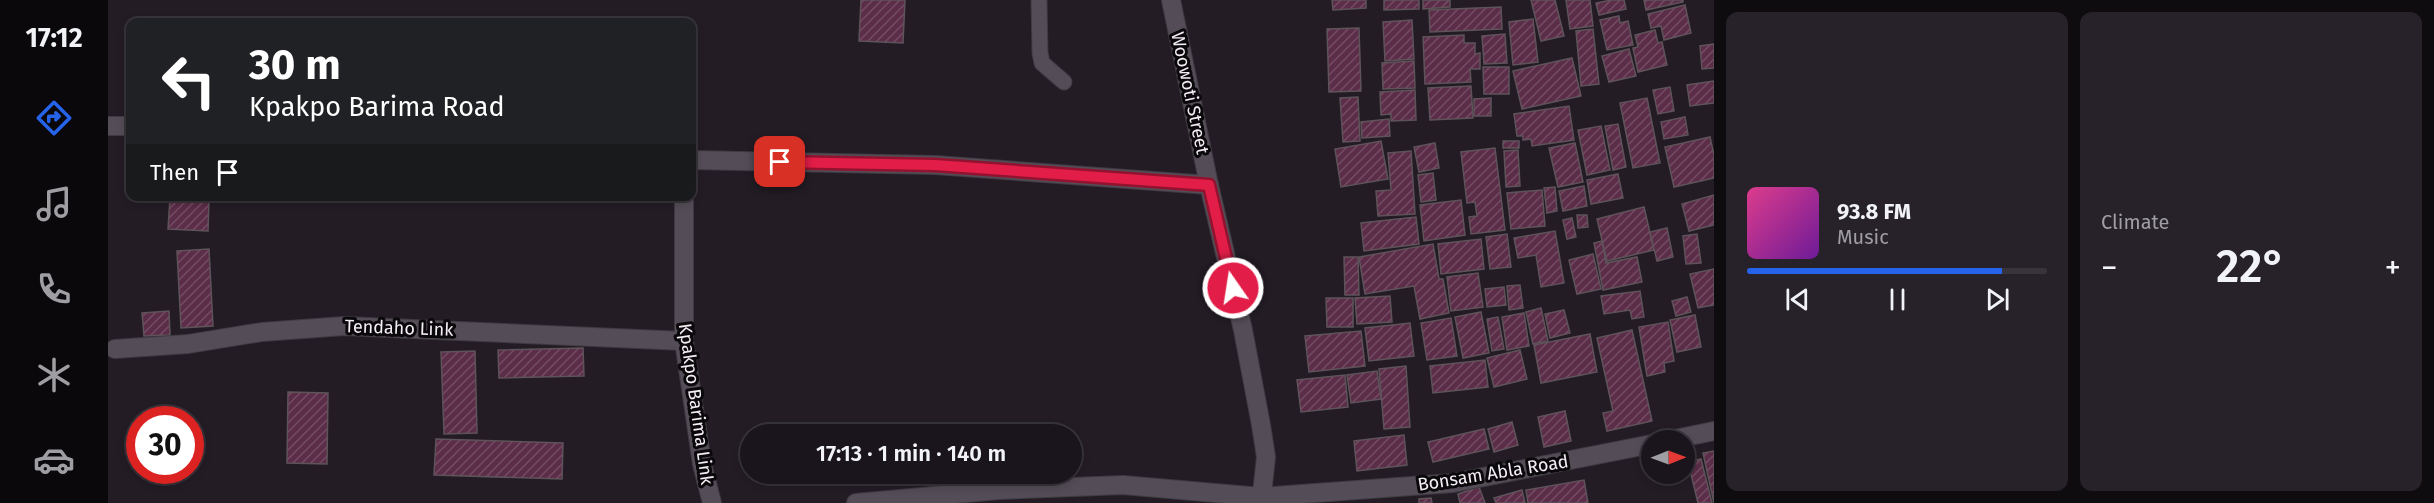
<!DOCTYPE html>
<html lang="en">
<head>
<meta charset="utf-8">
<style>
	:root { --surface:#1a151c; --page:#272229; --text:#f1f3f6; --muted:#9f9fa3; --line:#38343b; --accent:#2563eb }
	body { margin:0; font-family:"Fira Sans",sans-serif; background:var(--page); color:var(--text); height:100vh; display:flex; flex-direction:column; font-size:22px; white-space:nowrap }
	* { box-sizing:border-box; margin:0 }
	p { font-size:20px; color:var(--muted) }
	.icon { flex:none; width:33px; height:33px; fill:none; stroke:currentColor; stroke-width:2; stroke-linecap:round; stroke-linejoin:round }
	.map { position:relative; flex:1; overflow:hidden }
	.panel { display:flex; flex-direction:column; gap:12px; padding:12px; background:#0e0c0f; width:720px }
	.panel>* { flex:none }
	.guide { position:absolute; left:18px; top:18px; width:570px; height:183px; border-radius:12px; box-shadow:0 3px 9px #0003,0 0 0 2px var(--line); background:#202124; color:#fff; overflow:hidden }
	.needle { width:39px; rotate:89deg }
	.buttons { position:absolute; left:1533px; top:430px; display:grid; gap:12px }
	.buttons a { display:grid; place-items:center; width:54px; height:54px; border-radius:50%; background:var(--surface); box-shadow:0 3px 9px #0003,0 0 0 2px var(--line); font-size:30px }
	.speed { position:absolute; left:18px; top:406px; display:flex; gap:12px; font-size:30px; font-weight:700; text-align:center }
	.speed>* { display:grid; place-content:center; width:78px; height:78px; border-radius:50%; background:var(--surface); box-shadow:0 3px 9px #0003,0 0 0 2px var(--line); line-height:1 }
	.speed .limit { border:9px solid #d22; background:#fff; color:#111 }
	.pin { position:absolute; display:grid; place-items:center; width:51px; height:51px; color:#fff; margin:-26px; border-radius:12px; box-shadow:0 3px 9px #0006 }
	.me { position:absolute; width:66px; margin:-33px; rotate:347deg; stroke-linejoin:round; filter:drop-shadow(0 0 4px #0008) }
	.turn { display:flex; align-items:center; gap:21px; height:126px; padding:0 24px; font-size:27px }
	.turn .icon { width:78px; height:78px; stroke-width:2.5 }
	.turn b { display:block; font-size:42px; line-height:51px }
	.then { display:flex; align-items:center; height:57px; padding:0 24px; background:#0003; gap:12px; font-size:22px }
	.big { font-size:45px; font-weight:600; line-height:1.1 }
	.panel .tile { flex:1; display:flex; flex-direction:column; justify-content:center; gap:9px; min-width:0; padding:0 21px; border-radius:12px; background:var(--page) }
	.song { display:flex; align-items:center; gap:18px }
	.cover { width:72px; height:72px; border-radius:9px; background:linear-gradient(135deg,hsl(330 70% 55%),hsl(280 70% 35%)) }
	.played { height:6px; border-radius:3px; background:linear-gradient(90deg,var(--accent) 85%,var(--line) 85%) }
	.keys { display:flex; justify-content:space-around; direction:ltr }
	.heat { display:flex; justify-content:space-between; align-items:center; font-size:33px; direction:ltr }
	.panel .tiles { flex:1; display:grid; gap:12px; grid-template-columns:repeat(2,1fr) }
	.trip { position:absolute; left:632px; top:424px; width:342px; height:60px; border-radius:30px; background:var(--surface); box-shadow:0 3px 9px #0003,0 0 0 2px var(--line); font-weight:600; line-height:60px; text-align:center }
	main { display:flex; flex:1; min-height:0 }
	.tab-bar { display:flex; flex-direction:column; width:108px; justify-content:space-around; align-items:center; background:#0a080b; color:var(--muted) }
	.tab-bar .icon { width:42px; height:42px }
	.tab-bar .active { color:var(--accent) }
	.tab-bar b { font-size:27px; color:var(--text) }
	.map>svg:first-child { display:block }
</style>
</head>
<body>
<main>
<nav class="tab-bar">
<b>17:12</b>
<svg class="icon active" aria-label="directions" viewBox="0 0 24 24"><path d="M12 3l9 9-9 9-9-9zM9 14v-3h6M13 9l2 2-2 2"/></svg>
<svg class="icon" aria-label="music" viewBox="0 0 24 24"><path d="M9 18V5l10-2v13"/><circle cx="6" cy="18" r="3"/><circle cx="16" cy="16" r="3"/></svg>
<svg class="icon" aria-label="phone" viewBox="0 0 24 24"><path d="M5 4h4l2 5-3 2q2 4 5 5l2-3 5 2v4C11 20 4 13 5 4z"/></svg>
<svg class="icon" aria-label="climate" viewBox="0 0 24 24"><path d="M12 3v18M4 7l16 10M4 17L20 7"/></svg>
<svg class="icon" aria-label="car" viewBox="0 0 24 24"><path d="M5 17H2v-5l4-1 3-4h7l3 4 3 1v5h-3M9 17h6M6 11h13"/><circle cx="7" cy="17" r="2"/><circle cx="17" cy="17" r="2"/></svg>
</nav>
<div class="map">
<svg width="1606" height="503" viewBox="0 0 1606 503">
	<defs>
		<pattern id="building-hatch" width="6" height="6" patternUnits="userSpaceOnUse" patternTransform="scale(1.5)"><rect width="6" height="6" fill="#5b2d48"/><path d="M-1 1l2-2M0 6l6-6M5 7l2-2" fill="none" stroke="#734c63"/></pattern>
	</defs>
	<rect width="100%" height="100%" fill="#231c25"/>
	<g fill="url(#building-hatch)" stroke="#5f535a" stroke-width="1.5">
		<path d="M753,0H797L795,43L751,41Z"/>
		<path d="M1224,0H1258V8L1225,10Z"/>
		<path d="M1276,0H1311V9L1276,10Z"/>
		<path d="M1315,0H1342V7L1315,9Z"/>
		<path d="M1423,0H1447L1456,36L1433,41Z"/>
		<path d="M1458,0H1482L1485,26L1462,29Z"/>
		<path d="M1504,0H1516L1518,9L1491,15L1488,3Z"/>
		<path d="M1536,0H1575V2L1538,10Z"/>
		<path d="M1577,5L1583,33L1556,40L1553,26L1543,28L1540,14Z"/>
		<path d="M1393,7L1394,29L1322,32L1321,10Z"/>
		<path d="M1511,16L1512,23L1520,21L1525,45L1499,50L1492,20Z"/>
		<path d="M1425,19L1430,62L1405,65L1401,22Z"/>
		<path d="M1304,20L1306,59L1277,61L1275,22Z"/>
		<path d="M1251,28L1253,91L1221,92L1219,29Z"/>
		<path d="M1485,29L1491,84L1473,86L1468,31Z"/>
		<path d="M1547,30L1550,43L1554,42L1559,65L1530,72L1525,48L1530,47L1527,35Z"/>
		<path d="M1397,34L1399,63L1376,64L1374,36Z"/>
		<path d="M1356,35V43H1367V54L1372,53V69H1362L1363,82L1317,84L1315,37Z"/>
		<path d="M1606,44V68L1594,69L1592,46Z"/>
		<path d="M1521,49L1528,76L1501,82L1494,56Z"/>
		<path d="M1464,58L1473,96L1414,109L1405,71Z"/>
		<path d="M1306,61L1307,88L1275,89L1274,63Z"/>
		<path d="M1375,67H1401V94H1376Z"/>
		<path d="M1606,81V103L1582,106L1579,85Z"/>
		<path d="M1363,86L1365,118L1322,120L1320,88Z"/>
		<path d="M1562,87L1566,111L1550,114L1545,90Z"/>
		<path d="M1307,90L1308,120L1283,121V114L1273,115L1272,92Z"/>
		<path d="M1250,97L1252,141L1235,142L1232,98Z"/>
		<path d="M1383,98V116H1366V99Z"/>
		<path d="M1539,98L1552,163L1525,168L1512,103Z"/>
		<path d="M1461,106L1466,140L1424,146L1423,139L1415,140V136H1409L1406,114Z"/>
		<path d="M1577,117L1580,135L1556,139L1553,122Z"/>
		<path d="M1281,119L1282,136L1254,138L1253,122Z"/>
		<path d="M1510,124L1518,167L1505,170L1497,126Z"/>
		<path d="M1493,126L1502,170L1479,175L1470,130Z"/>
		<path d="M1602,137L1606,155V178L1566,187L1557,147Z"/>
		<path d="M1273,141L1280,179L1233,187L1227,149Z"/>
		<rect x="1395" y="141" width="16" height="7"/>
		<path d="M1327,143L1331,168L1311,172L1306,147Z"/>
		<path d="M1467,143L1475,182L1450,187L1441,148Z"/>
		<path d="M1387,148L1397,230L1363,234L1361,217L1369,216L1367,202L1359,203L1353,152Z"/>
		<path d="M1410,150L1412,186L1398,187L1396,151Z"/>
		<path d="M1303,151L1307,214L1270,216L1268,191L1283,190L1280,153Z"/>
		<path d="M1325,173L1328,200L1313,202L1310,175Z"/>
		<path d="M1510,174L1515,198L1483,204L1479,180Z"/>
		<path d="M1476,186L1479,206L1455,211L1451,191Z"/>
		<path d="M1447,187L1449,211L1439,213L1436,188Z"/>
		<path d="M1434,190L1437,226L1403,229L1399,193Z"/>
		<path d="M1606,195V225L1581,231L1574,204Z"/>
		<path d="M62,198L101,200L100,231L60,229Z"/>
		<path d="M1353,200L1357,235L1316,241L1312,205Z"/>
		<path d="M1536,207L1546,250L1499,261L1489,219Z"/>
		<path d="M1469,215H1479L1480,227L1470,228Z"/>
		<path d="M1308,217L1311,244L1256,251L1253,223Z"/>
		<path d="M1464,218L1468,237L1459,239L1455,220Z"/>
		<path d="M1559,228L1565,257L1549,261L1542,232Z"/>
		<path d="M1447,231L1456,283L1433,287L1428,255L1410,258L1406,238Z"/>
		<path d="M1399,234L1403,267L1382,269L1378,237Z"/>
		<path d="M1589,234L1593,263L1578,264L1575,236Z"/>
		<path d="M1373,239L1376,269L1333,274L1330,244Z"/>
		<path d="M1494,241L1498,263L1529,257L1534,282L1495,290L1486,243Z"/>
		<path d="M1325,244L1331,279H1335L1341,313L1312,319L1306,286L1257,294L1251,257Z"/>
		<path d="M101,249L105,326L73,328L69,251Z"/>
		<path d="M1485,254L1493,289L1469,294L1461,260Z"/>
		<path d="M1236,257H1250L1251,295H1237Z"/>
		<path d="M1606,269V305L1590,308L1582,274Z"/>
		<path d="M1370,273L1375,307L1343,311L1339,277Z"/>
		<path d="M1412,285L1415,308L1401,310L1399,286Z"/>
		<path d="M1396,287L1398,305L1379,307L1377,289Z"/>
		<path d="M1532,291L1536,317L1524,319L1522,310L1496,314L1493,296Z"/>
		<path d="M1282,296L1284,322L1249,324L1247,298Z"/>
		<path d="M1579,297L1583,312L1568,316L1564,301Z"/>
		<path d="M1218,298H1245V327H1219Z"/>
		<path d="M1433,308L1440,341L1425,344L1418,312Z"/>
		<path d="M1456,310L1462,333L1442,338L1437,314Z"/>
		<path d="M61,311L62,335L36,336L34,313Z"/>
		<path d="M1373,312L1381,353L1355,358L1347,317Z"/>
		<path d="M1416,313L1421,346L1399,350L1394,317Z"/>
		<path d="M1587,315L1593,347L1569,352L1562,320Z"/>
		<path d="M1390,317L1396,349L1384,351L1379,319Z"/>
		<path d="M1343,318L1349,356L1319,360L1313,323Z"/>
		<path d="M1560,322L1566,361L1556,363L1557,372L1539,376L1531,327Z"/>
		<path d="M1302,323L1306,356L1261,361L1257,328Z"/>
		<path d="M1524,330L1544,421L1499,431L1495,413L1505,411L1489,338Z"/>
		<path d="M1253,331L1257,366L1201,372L1197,336Z"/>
		<path d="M1482,334L1489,372L1433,383L1426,345Z"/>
		<path d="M475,348L476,376L391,378L390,350Z"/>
		<path d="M1412,350L1419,379L1386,387L1379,358Z"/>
		<path d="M367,351L369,433L336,434L333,352Z"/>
		<path d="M1377,360L1380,387L1325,393L1322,366Z"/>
		<path d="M1298,366L1302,427L1276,429L1271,369Z"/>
		<path d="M1269,371L1273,399L1243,403L1239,375Z"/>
		<path d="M1237,375L1240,407L1193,412L1189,380Z"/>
		<path d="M180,392L220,393L219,464L179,463Z"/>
		<path d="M1457,411L1463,441L1436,447L1430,417Z"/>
		<path d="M1404,422L1410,445L1386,452L1380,429Z"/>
		<path d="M1376,429L1381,449L1325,462L1320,442Z"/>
		<path d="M1296,435L1299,465L1249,471L1246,441Z"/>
		<path d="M328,439L455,443L454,479L326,475Z"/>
		<path d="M1606,451V503L1595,453Z"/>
		<path d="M1593,459L1604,503H1590L1580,462Z"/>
		<path d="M1476,480L1480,503H1420L1418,490Z"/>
		<path d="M1371,487L1377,503H1352L1350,494Z"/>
		<path d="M1414,490L1417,503H1388L1386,498Z"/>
		<path d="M1323,498L1324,503H1311V499Z"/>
	</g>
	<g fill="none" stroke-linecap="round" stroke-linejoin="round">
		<g stroke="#3f3a41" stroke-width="17">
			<path id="lane" d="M931,0L932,53L934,63L956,82"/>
		</g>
		<g stroke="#3f3a41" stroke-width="20">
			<g id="street">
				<path d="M1063,0L1101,185L1135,330L1153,425L1158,457L1153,503"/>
				<path d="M0,126H22"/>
				<path d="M584,160L827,165L1101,185"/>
				<path d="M576,196V341L594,464L604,503"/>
				<path d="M7,349L80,344L154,332L236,326L576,341"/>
				<path d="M1557,441L1606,431"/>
				<path d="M748,503L891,490L1015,485L1153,497L1345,483L1544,444"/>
			</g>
		</g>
		<use href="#lane" stroke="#544d57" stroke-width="15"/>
		<use href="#street" stroke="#544d57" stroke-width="18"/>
	</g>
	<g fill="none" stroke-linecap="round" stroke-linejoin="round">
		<g stroke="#92132f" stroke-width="15">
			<path id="route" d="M672,162L827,165L1101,185L1125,288"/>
		</g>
		<use href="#route" stroke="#e11d48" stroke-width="10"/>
	</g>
	<g text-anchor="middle" stroke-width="6" stroke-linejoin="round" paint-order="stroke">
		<g font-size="18" fill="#f3eef4" stroke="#0a080b">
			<text transform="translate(1082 93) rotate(78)" y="6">Woowoti Street</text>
			<text transform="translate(291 328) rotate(2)" y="6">Tendaho Link</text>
			<text transform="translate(588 404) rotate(82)" y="6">Kpakpo Barima Link</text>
			<text transform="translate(1385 473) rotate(-9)" y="6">Bonsam Abla Road</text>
		</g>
	</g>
</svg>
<div class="buttons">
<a><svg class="needle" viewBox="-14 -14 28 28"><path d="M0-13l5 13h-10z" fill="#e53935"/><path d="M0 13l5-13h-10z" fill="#9f9fa3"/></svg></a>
</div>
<div class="speed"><div class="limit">30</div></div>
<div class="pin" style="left:672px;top:162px;background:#d93025"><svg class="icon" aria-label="arrive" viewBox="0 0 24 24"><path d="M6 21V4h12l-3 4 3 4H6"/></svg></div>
<svg class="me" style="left:1125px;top:288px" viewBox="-20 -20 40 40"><circle r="17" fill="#e11d48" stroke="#fff" stroke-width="3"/><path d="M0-11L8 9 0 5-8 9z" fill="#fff"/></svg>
<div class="trip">17:13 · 1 min · 140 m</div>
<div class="guide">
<div class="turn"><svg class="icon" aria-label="left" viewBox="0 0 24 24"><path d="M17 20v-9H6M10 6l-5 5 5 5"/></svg><div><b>30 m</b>Kpakpo Barima Road</div></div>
<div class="then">Then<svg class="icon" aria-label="arrive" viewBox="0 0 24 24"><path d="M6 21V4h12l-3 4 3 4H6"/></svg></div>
</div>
</div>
<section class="panel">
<div class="tiles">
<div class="tile">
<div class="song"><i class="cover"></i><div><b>93.8 FM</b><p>Music</p></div></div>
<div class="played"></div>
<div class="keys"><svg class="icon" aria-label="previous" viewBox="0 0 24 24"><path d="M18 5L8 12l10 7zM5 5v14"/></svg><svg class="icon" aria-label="pause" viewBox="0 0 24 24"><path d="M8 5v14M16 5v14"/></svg><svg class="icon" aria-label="next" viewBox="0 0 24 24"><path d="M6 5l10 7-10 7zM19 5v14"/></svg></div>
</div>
<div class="tile"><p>Climate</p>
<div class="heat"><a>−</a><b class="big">22°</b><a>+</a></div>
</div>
</div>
</section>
</main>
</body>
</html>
